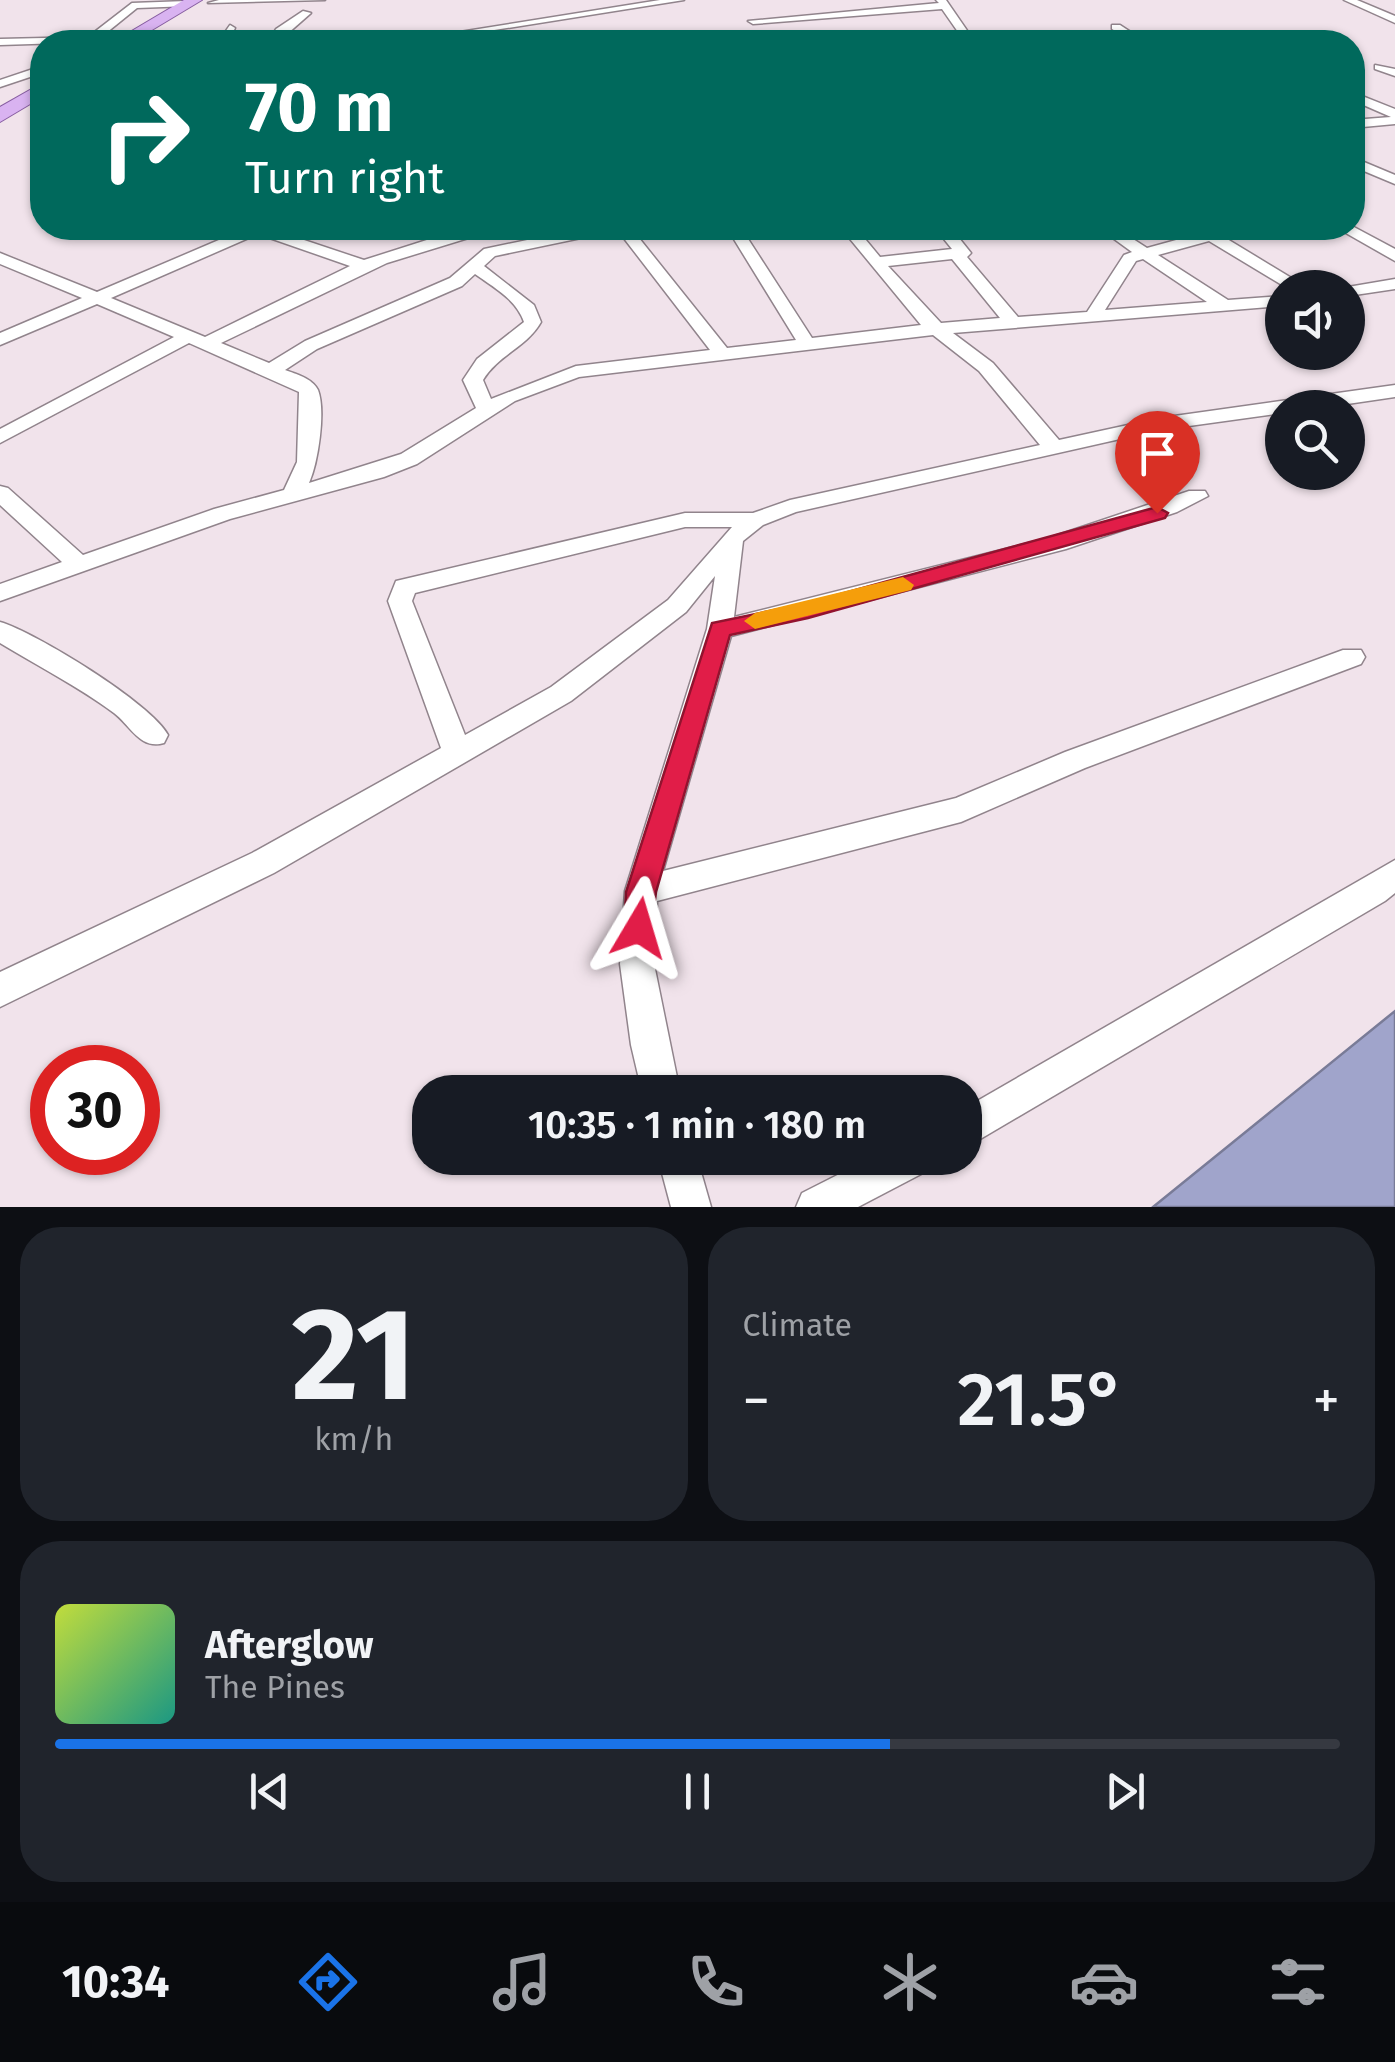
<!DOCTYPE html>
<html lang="en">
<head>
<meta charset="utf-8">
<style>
	:root { --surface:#171b24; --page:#20242c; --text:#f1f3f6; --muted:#9ea1a6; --line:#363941; --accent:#1a73e8 }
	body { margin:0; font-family:"Fira Sans",sans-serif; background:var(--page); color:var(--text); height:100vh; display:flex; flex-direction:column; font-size:38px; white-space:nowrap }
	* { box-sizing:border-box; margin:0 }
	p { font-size:32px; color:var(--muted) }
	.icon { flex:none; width:55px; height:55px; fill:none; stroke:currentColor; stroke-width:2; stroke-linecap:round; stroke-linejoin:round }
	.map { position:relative; height:1207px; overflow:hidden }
	.details { display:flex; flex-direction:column; gap:20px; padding:20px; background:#0d0f14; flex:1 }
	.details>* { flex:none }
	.banner { position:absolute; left:30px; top:30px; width:1335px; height:210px; border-radius:40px; box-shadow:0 2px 8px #0004; background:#00695c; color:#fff; overflow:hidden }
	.buttons { position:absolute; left:1265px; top:270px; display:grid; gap:20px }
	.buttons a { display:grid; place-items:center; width:100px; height:100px; border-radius:50%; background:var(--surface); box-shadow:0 2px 8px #0004; font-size:50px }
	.speed { position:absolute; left:30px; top:1045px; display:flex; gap:20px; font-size:50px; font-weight:700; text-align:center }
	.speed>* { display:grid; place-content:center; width:130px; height:130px; border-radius:50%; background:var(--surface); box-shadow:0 2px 8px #0004; line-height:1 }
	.speed .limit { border:15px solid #d22; background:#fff; color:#111 }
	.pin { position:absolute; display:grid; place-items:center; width:85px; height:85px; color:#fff; margin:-102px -42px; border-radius:50% 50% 50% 0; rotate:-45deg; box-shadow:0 0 10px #0007 }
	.pin .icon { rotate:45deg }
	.me { position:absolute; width:110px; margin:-55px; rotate:7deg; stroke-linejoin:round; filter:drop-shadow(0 0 8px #0008) }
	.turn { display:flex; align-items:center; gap:35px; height:210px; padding:0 50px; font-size:45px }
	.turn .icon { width:130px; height:130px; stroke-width:2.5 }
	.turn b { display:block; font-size:70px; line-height:85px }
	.big { font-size:75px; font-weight:600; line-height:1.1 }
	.details .card { flex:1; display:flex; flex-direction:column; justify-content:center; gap:15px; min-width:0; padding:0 35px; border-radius:40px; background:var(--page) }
	.details .dial { align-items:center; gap:0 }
	.dial b { font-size:130px; line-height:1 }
	.song { display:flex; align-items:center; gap:30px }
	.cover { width:120px; height:120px; border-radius:15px; background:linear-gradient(135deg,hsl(70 70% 55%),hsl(170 70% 35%)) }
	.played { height:10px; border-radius:5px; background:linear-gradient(90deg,var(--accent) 65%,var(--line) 65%) }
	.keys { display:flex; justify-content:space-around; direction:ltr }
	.heat { display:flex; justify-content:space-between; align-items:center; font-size:55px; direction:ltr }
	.details .tiles { flex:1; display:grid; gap:20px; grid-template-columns:1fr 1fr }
	.card:last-child { grid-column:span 2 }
	.trip { position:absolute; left:412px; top:1075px; width:570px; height:100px; border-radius:40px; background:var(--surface); box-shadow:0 2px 8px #0004; font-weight:600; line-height:100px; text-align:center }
	.tab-bar { display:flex; height:160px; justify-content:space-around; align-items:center; background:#090b0e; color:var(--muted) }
	.tab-bar .icon { width:70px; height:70px }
	.tab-bar .selected { color:var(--accent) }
	.tab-bar b { font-size:45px; color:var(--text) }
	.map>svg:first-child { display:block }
</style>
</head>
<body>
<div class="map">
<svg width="1395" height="1207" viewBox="0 0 1395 1207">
	<rect width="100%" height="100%" fill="#f1e3eb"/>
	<path fill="#a0a4cb" stroke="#797b97" stroke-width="2.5" d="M1395,1011V1207H1153Z"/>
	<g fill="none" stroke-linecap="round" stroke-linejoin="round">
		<g stroke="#91848c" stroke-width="3">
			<g id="minor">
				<path d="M219,0H325L208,3Z"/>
				<path d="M660,0H684L419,42H397Z"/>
				<path d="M936,0H946L975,42H965L942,9L753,24L748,21L939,3Z"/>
				<path d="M1344,0H1357L1395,16V23Z"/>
				<path d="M187,1L190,6L137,8L95,42L0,45V39L88,37L132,3Z"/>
				<path d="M303,11L311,13L278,42H268L276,29Z"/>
				<path d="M230,25L235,28L228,42H218Z"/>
				<path d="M1112,25H1120L1146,42H1134L1112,29Z"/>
				<path d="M1170,39H1229L1234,42H1165Z"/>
				<path d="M1375,65L1395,69V76L1375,69Z"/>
				<path d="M42,66V73L0,87V80Z"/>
				<path d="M1352,92L1395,109V124L1352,128V120L1391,117L1352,100Z"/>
				<path d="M1352,157L1395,175V184L1352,166Z"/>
				<path d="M1352,226L1395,249V261L1337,228Z"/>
				<path d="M247,228H268L364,260L455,231L501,228L387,263L221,343L269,363L305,341L450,278L484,249L585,228H612L605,233L495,256L484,266L534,305L541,322C527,347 498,355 483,380L491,399L576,366L710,350L616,228H631L727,348L796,340L727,228H741L812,338L921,325L841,228H856L880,257L952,249L935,228H951L971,253L967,257L1018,317L1087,312L1124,255L1132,252L1099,228H1116L1147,248L1198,234L1194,228H1209L1308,288H1287L1209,241L1158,255L1228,300L1282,296V306L953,333L993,363L1059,440L1160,418L1395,385V397L1320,408H1282V413L1160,430L796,512L763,525L743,541L734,617L1049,538L1189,491H1205L1208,496L1177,512L1066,549L731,636L663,871L956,798L1065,752L1343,650H1361L1365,657L1361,664L1085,768L961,822L657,901L654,964L680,1092H642L631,1045L620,964L625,891L707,629L715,576L686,612L571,701L274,873L0,1007V972L252,853L441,748L388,601L396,581L685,513H753L790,500L1040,445L979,371L933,335L579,377L515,401L417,464L384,477L230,519L0,601V584L62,562L0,505V486L8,488L83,555L214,509L284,490L297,462L299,392L189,343L0,443V429L174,337L97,304L0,345V333L82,298L0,264V253L97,292ZM258,234L350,266L205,337L111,298ZM952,259L1000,318L941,323L888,266ZM1143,259L1207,302L1105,310L1136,261ZM475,274C493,287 516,299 524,322L477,359L463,380L476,408L401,454L309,483C318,463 326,411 318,390C312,378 296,374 285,370L317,349L462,286ZM685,527H732L668,600L551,687L465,735L412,601L415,593Z"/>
				<path d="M1395,279V289L1348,296V288H1342Z"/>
				<path d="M0,622C35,632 152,704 168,735L164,743C140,750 131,726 114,713C79,687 38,666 0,643Z"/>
				<path d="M1395,860V893L1385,901L965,1148V1108Z"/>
				<path d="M658,1158H697L711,1207H671Z"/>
				<path d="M871,1158H931L925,1172L858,1207H796L802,1193Z"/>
			</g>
		</g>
		<g stroke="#875da1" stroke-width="2">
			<g id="primary">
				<path d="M184,0H202L132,42H113Z"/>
				<path d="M42,83V97L0,122V107Z"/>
			</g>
		</g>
		<use href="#minor" fill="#fff" fill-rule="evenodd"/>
		<use href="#primary" fill="#d9b3f1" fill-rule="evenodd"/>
	</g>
	<path fill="#e11d48" stroke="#92132f" stroke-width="2.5" d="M1157,507L1168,513L1165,518L808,618L730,635L656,892L650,937L639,941L629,937L624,928L626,892L712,623L808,603Z"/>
	<path fill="#f59e0b" d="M903,577L914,585L911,590L755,629L744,621L755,613Z"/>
</svg>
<div class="buttons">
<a><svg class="icon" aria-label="sound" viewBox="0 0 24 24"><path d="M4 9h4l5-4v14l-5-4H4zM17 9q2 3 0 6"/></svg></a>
<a><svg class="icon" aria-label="search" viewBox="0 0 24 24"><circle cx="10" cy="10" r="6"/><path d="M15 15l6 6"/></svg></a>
</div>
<div class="speed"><div class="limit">30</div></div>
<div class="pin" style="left:1157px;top:513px;background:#d93025"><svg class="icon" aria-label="arrive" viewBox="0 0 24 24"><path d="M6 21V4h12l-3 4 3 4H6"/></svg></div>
<svg class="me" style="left:639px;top:928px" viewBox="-20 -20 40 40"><path d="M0-17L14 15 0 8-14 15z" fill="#e11d48" stroke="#fff" stroke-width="4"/></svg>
<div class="trip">10:35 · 1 min · 180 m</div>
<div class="banner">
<div class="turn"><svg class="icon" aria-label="right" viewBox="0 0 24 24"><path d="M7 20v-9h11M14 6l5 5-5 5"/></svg><div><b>70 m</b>Turn right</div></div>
</div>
</div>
<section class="details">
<div class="tiles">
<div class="card dial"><b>21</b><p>km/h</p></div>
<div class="card"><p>Climate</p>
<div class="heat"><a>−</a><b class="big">21.5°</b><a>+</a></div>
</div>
<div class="card">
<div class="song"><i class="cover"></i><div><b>Afterglow</b><p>The Pines</p></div></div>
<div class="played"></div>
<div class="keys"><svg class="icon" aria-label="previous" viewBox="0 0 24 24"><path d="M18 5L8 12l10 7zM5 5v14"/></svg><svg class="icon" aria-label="pause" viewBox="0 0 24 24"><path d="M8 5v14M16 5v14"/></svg><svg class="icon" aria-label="next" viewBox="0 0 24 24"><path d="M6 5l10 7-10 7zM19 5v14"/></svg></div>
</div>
</div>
</section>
<nav class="tab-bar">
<b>10:34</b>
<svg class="icon selected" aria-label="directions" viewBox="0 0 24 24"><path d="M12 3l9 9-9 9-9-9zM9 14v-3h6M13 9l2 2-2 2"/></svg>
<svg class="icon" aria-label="music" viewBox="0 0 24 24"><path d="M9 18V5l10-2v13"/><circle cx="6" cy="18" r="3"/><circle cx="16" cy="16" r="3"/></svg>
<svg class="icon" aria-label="phone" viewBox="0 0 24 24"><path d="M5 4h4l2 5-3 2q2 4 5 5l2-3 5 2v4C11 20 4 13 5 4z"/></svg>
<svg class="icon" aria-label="climate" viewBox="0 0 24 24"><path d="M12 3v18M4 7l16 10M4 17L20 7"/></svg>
<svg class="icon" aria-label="car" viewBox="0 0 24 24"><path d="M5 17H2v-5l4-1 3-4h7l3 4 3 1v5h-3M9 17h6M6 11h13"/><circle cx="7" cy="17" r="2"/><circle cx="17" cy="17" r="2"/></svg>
<svg class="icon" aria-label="filters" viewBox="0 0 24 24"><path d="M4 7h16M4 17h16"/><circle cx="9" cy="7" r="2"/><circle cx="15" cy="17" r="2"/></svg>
</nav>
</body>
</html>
